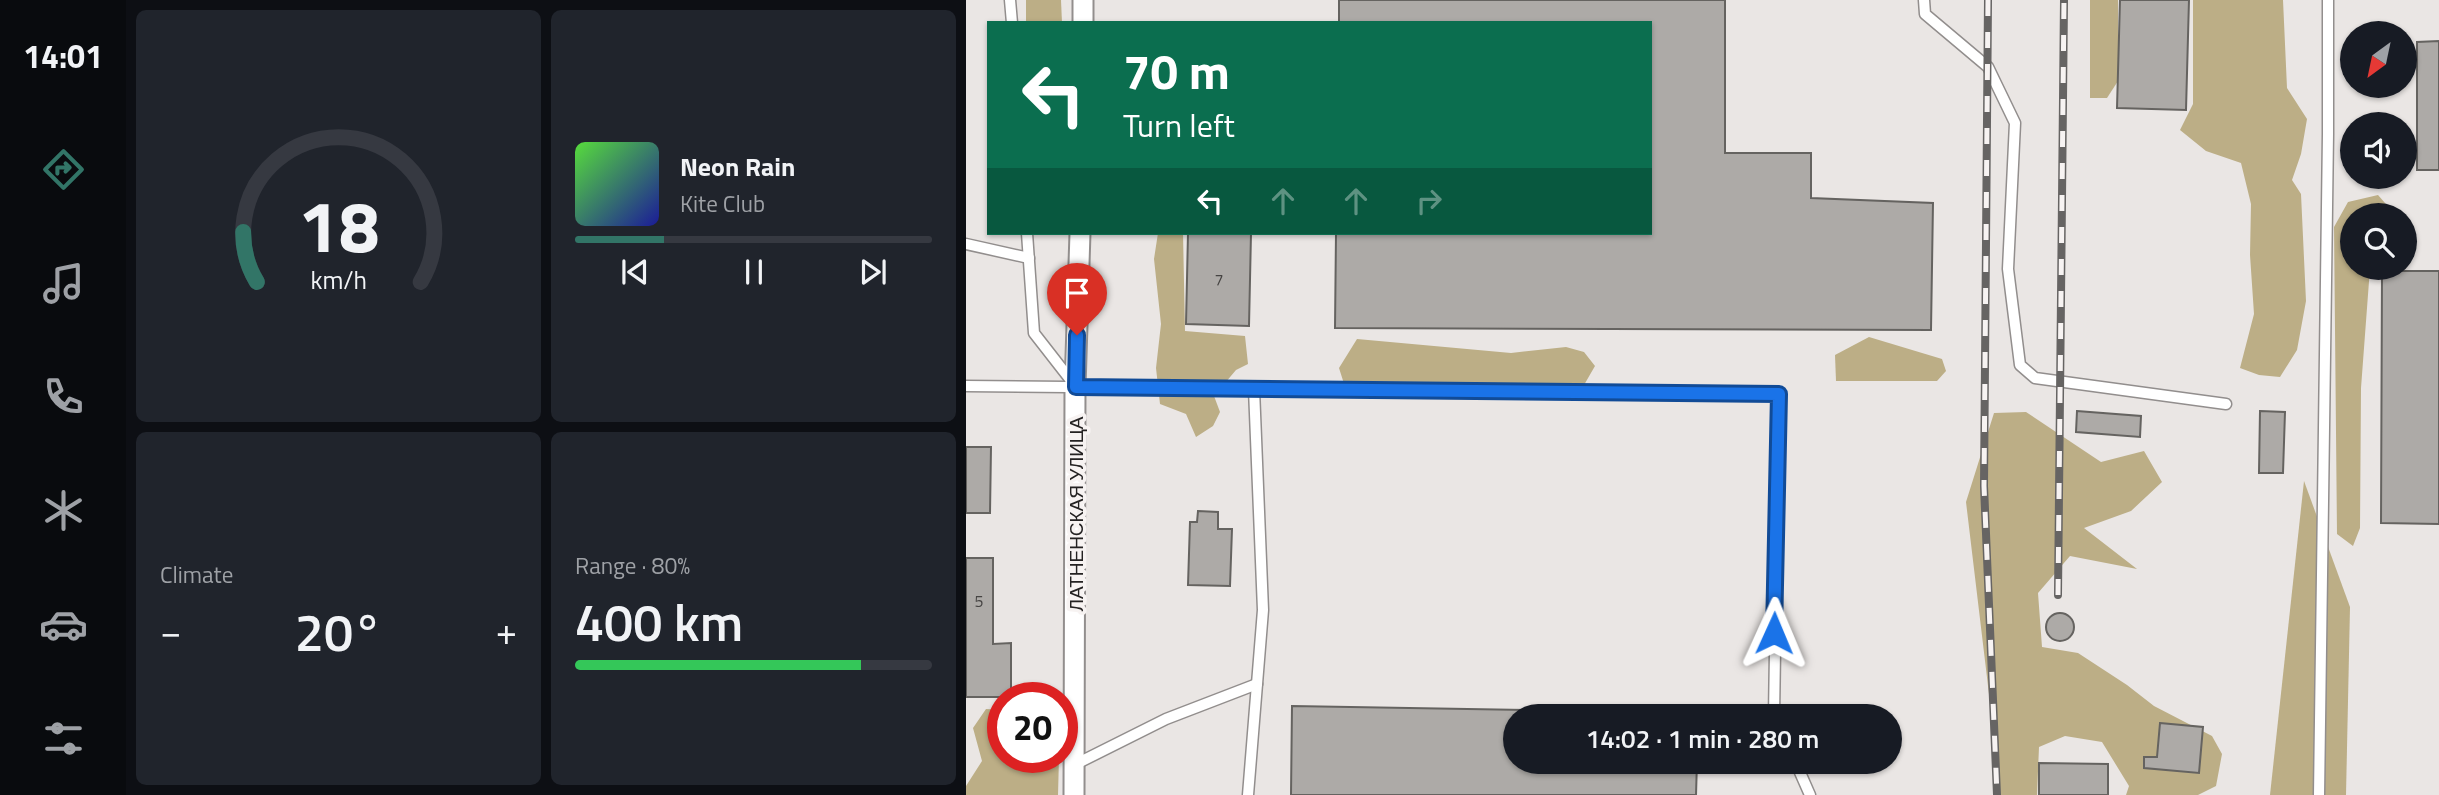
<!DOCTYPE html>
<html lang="en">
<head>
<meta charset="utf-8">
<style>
	:root { --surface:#171b24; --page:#20242c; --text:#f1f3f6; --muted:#9ea1a6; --line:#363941; --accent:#327567 }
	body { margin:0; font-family:"Titillium Web",sans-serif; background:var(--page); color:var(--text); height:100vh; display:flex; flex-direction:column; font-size:26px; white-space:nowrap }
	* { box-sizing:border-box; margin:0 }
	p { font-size:23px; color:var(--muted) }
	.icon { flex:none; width:38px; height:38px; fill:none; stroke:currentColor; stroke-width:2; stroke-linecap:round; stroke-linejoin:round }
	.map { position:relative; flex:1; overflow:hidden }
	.panel { display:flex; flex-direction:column; gap:10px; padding:10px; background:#0d0f14; width:840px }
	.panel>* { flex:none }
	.top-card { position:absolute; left:21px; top:21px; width:665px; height:214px; border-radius:0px; box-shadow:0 2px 5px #0004; background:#0b6e4f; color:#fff; overflow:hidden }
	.needle { width:46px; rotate:213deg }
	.fabs { position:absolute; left:1374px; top:21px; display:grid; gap:14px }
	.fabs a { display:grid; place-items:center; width:77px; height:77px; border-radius:50%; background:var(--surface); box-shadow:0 2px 5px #0004; font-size:35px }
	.speed { position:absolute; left:21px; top:682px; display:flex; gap:14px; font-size:35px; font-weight:700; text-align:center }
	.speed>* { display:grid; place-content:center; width:91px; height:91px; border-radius:50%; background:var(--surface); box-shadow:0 2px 5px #0004; line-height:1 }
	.speed .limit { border:10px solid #d22; background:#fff; color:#111 }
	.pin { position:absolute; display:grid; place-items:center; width:60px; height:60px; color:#fff; margin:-72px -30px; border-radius:50% 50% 50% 0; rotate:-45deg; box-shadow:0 0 7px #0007 }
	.pin .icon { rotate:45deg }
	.me { position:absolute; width:77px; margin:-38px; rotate:1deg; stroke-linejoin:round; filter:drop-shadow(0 0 5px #0008) }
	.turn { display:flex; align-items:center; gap:24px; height:147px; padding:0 21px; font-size:32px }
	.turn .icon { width:91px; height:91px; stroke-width:2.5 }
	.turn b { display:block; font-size:49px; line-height:60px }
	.lanes { display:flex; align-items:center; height:66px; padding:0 21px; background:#0003; justify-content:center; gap:35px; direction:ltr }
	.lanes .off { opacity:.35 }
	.big { font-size:52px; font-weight:600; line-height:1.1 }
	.panel .widget { flex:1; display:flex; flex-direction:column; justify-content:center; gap:10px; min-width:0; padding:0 24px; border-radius:10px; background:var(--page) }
	.panel .dial { align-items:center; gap:0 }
	.dial svg { height:182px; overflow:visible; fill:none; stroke:var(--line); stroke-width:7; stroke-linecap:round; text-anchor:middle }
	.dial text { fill:var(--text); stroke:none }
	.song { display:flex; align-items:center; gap:21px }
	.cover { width:84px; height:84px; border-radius:10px; background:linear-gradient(135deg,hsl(110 70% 55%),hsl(240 70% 35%)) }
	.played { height:7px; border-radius:4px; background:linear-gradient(90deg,var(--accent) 25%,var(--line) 25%) }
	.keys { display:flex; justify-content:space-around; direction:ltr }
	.heat { display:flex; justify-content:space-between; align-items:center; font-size:38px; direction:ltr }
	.charge { height:10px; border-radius:5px; background:linear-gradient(90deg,#34c759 80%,var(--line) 0) }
	.panel .tiles { flex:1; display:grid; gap:10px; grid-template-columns:repeat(2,1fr) }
	.trip { position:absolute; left:537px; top:704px; width:399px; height:70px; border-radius:35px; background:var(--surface); box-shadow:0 2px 5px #0004; font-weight:600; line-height:70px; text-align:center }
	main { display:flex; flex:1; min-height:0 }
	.tab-bar { display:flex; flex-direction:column; width:126px; justify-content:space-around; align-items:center; background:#090b0e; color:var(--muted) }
	.tab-bar .icon { width:49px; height:49px }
	.tab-bar .active { color:var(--accent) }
	.tab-bar b { font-size:32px; color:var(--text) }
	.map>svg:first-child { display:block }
</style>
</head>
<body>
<main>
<nav class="tab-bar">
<b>14:01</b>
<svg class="icon active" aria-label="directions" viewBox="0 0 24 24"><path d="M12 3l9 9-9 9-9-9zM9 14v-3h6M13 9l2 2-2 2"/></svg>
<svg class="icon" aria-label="music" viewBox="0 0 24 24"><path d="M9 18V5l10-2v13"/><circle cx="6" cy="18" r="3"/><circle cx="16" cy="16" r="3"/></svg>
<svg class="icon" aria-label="phone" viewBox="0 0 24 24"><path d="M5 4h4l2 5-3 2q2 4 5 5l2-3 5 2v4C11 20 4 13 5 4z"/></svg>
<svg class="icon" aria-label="climate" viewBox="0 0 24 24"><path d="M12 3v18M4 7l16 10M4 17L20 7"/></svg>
<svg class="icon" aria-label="car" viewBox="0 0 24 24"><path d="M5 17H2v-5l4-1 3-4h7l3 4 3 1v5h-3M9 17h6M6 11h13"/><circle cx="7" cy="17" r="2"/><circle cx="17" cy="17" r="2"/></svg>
<svg class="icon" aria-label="filters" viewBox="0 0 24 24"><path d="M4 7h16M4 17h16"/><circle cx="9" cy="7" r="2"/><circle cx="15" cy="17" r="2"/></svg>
</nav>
<section class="panel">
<div class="tiles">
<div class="widget dial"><svg viewBox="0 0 100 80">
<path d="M14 69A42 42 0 1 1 86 69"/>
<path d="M14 69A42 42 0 0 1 8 47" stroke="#327567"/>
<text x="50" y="56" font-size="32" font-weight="700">18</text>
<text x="50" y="72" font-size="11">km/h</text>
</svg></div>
<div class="widget">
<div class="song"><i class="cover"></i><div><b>Neon Rain</b><p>Kite Club</p></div></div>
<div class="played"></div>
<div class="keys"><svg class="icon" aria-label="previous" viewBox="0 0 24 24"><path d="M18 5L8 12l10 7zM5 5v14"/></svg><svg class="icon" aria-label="pause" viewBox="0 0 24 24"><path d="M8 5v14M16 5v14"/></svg><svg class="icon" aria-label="next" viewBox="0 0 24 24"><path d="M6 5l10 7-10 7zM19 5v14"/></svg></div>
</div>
<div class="widget"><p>Climate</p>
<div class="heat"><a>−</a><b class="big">20°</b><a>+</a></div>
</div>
<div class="widget"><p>Range · 80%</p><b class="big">400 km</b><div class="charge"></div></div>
</div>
</section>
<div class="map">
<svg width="1473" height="795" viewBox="0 0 1473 795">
	<rect width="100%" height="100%" fill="#eae6e4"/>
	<g fill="#bcae86">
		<path d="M60,0H95L96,23H60Z"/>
		<path d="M1124,0H1152V81L1141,98H1124Z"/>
		<path d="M1227,0H1317L1321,88L1341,119L1335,154L1326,180L1335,194L1340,301L1331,350L1314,377L1293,375L1274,368L1288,314L1284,255L1285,204L1275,163L1240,151L1214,130L1227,104Z"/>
		<path d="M1412,195L1426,211L1423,215H1386V268H1404L1395,388L1394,528L1387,546L1371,534L1368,227L1382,202Z"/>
		<path d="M192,233H217L219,331L279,336L282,364L270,370L248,396L254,412L247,426L230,437L220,414L194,404L190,368L195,324L188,259Z"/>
		<path d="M903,337L976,359L980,371L971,381H870L869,355Z"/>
		<path d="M391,339L545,353L600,347L618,352L629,366L618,385L380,390L373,368Z"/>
		<path d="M1060,412L1135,462L1178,451L1196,482L1165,511L1118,528L1171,569L1104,556L1072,593L1076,647L1112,653L1161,685L1188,706L1246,736L1256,754L1250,786L1232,795H1160L1163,786L1136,742L1099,736L1073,747L1071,795H1031V761L1000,502L1028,413Z"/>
		<path d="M1338,481L1384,607L1380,795H1304Z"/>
		<path d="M20,709L37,710V758H93L92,795H0V786L16,761L7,728Z"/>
	</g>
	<g fill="#adaaa7" stroke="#656360" stroke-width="2">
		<path d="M373,0H759V153H845V198L967,203L965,330L369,328L370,233H684V23H373Z"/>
		<path d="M1154,0H1223L1220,110L1151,108Z"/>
		<path d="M1473,41V170H1451V42Z"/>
		<path d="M222,233H285L283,326L220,324Z"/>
		<path d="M1416,271H1473V524L1415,523Z"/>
		<path d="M1111,411L1175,416L1174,437L1110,432Z"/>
		<path d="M1294,411L1319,412L1317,473H1293Z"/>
		<path d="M0,447H25L24,513H0Z"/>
		<path d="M232,511L252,512V529H266L264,586L222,585L224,522H231Z"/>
		<path d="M0,558H27V644L45,643V697H0Z"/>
		<circle cx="1094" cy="627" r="14"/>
		<path d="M326,706L732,713V716H550V761H731L730,795H325Z"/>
		<path d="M1194,723L1237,727L1233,773L1178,768V757H1191Z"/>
		<path d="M1073,763L1142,764V795H1073Z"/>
	</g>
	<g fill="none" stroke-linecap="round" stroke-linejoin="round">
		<g stroke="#928e8d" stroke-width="13">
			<g id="lane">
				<path d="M44,0L46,23"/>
				<path d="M958,0L959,14L1022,67L1049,123L1042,269L1054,365L1069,378L1260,404"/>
				<path d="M61,233L68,333L107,383"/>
				<path d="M0,244L63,258"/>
				<path d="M0,386L813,394L808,716"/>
				<path d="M829,761L844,795"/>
				<path d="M110,764L200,719L291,684"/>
				<path d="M282,795L297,610L288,389"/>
				<path d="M1353,795L1362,134V0"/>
			</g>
		</g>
		<g stroke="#928e8d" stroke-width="23">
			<g id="street">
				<path d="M117,23V0"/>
				<path d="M108,795L109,387L114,233"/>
			</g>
		</g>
		<use href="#lane" stroke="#fff" stroke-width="10"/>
		<use href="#street" stroke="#fff" stroke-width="19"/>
		<g stroke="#666463" stroke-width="8">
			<g id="rail">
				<path d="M1022,0L1018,486L1031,795"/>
				<path d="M1092,595L1098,0"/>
			</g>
		</g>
		<use href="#rail" stroke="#f7f3f2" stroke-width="5" stroke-dasharray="16" stroke-linecap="butt"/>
	</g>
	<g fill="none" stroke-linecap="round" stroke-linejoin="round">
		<g stroke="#114b97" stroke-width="18">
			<path id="route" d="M111,335L110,387L813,394L808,633"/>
		</g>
		<use href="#route" stroke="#1a73e8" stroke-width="12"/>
	</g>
	<g text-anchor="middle" stroke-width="7" stroke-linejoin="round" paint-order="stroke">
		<g font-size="16" fill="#464443">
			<text x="253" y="285">7</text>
			<text x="13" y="607">5</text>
		</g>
		<g font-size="19" fill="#242222" stroke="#f7f3f2">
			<text transform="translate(110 514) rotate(-90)" y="7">ЛАТНЕНСКАЯ УЛИЦА</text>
		</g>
	</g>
</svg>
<div class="fabs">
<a><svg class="needle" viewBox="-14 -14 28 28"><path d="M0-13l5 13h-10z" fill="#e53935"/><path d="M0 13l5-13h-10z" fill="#9ea1a6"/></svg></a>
<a><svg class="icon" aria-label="sound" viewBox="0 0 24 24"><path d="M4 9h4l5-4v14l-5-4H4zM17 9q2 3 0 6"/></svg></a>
<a><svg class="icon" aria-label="search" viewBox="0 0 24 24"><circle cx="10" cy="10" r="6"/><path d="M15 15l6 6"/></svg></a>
</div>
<div class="speed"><div class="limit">20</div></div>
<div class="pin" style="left:111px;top:335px;background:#d93025"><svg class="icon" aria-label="arrive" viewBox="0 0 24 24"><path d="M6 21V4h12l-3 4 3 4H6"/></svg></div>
<svg class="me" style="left:808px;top:633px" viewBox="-20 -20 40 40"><path d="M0-17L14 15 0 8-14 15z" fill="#1a73e8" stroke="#fff" stroke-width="4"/></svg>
<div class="trip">14:02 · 1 min · 280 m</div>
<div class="top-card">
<div class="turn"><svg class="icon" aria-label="left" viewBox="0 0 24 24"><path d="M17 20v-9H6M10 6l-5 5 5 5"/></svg><div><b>70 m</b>Turn left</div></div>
<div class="lanes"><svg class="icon" aria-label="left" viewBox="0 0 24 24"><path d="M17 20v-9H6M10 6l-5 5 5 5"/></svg><svg class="icon off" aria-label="ahead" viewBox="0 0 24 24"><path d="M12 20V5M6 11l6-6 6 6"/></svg><svg class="icon off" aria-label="ahead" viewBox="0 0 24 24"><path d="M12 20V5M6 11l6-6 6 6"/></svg><svg class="icon off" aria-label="right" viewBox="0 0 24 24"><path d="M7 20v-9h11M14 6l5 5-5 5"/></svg></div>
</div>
</div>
</main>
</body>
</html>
